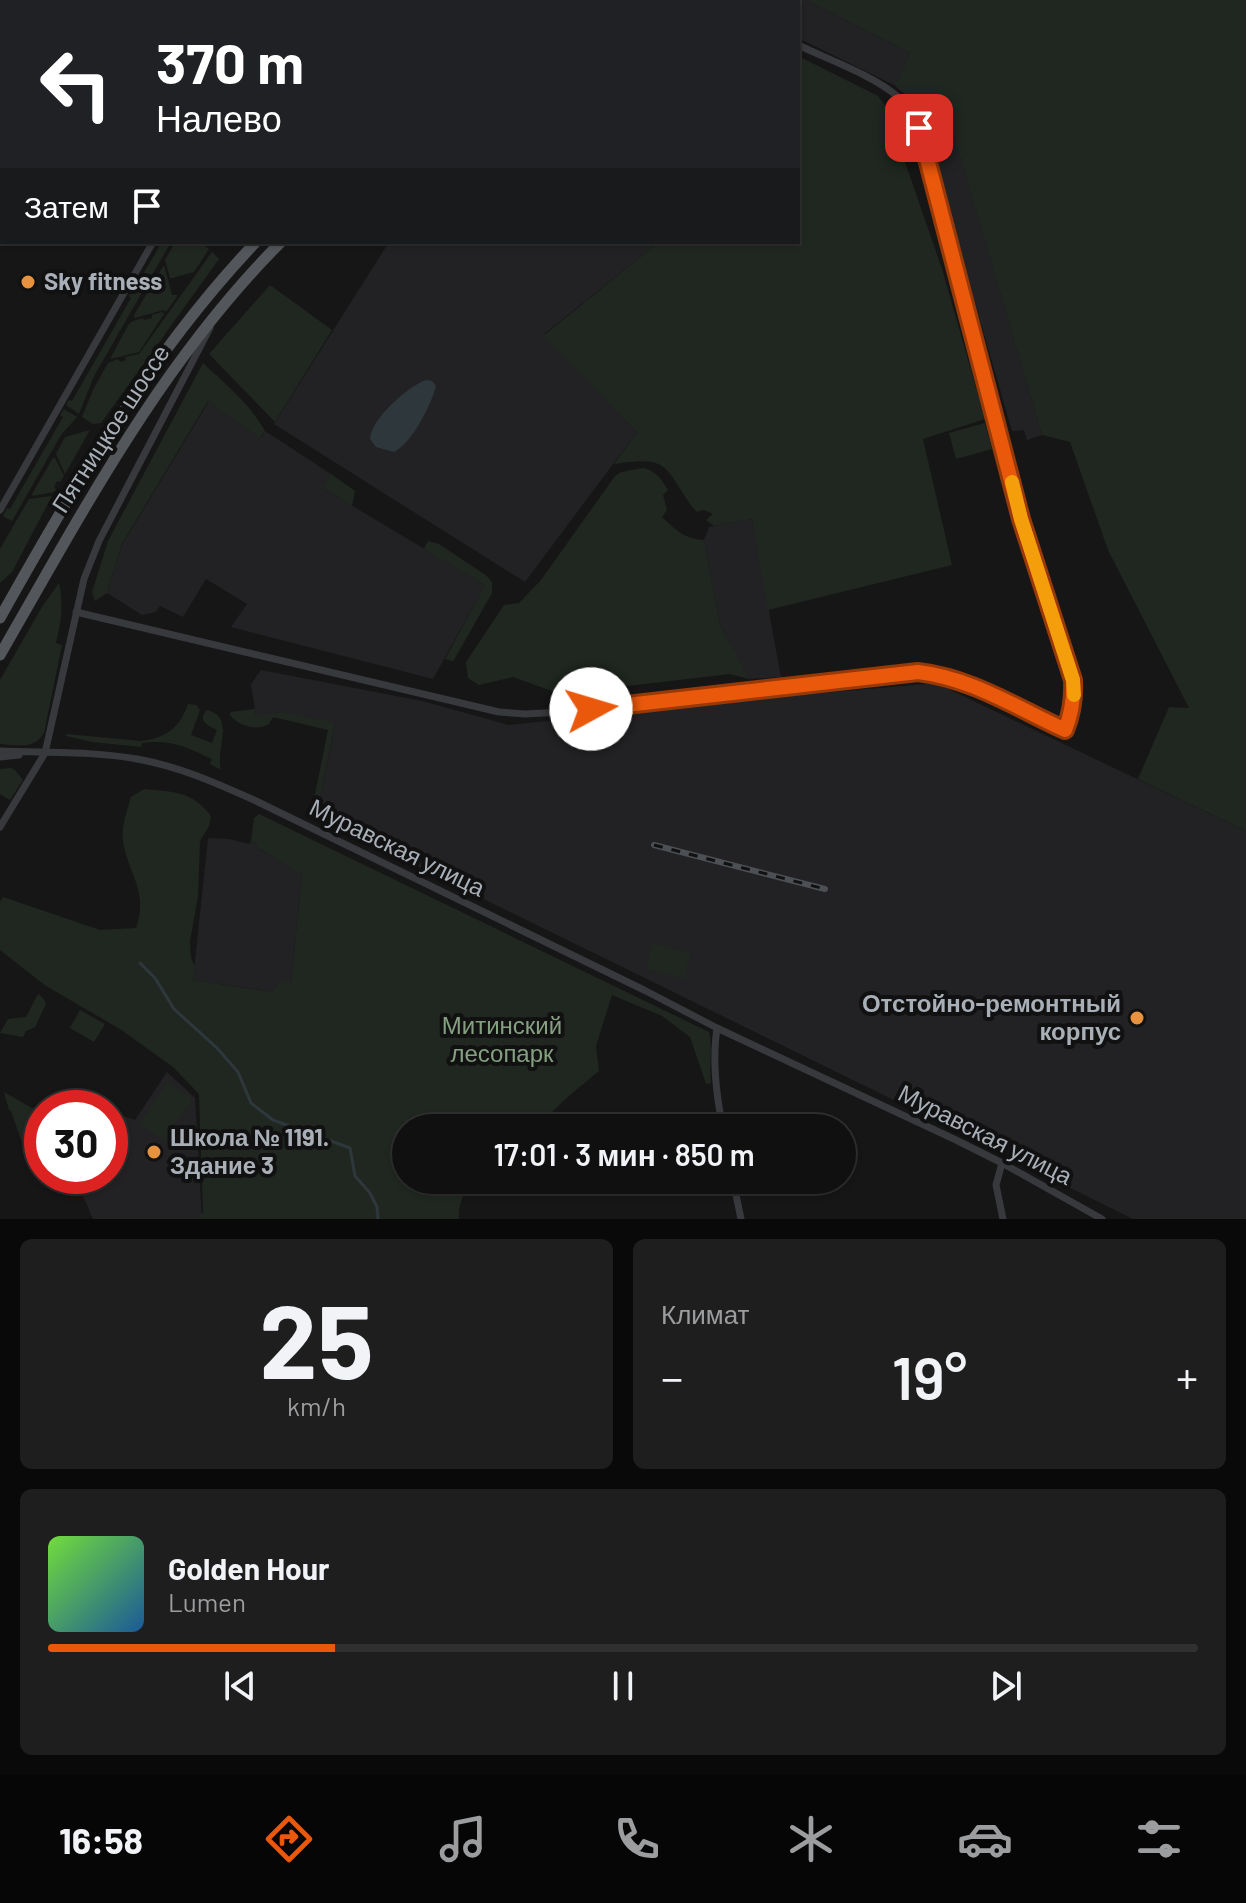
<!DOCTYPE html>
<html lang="ru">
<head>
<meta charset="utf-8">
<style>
	:root { --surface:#101011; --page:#1e1e1f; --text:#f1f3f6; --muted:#9c9d9f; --line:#303031; --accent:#ea580c }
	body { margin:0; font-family:Barlow,sans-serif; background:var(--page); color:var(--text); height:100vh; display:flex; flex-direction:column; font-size:30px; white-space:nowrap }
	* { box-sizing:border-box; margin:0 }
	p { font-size:26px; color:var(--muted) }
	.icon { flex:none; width:44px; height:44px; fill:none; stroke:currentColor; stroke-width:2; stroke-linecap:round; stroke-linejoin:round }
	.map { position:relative; height:1219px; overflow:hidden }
	.panel { display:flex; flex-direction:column; gap:20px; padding:20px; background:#090909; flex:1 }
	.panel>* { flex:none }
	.banner { position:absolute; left:0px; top:0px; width:800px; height:244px; box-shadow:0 2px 6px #0004,0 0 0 2px var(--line); background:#202124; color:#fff; overflow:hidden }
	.speed { position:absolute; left:24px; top:1090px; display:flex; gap:16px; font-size:40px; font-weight:700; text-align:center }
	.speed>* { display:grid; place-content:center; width:104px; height:104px; border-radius:50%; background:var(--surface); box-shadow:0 2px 6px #0004,0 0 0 2px var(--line); line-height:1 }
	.speed .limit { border:12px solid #d22; background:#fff; color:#111 }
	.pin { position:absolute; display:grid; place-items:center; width:68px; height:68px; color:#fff; margin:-34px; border-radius:16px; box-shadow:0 4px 12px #0006 }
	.me { position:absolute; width:88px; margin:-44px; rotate:84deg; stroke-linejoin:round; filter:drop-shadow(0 0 6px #0008) }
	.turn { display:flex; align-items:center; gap:28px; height:168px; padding:0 24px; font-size:36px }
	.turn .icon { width:104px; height:104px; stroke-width:2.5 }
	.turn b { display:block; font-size:56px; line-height:68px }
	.then { display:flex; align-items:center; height:76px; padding:0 24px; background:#0003; gap:16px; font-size:30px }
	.big { font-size:60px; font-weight:600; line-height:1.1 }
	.panel .tile { flex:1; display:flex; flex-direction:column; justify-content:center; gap:12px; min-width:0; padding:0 28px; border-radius:12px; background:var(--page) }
	.panel .dial { align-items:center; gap:0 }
	.dial b { font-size:104px; line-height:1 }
	.song { display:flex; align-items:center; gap:24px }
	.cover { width:96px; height:96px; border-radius:12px; background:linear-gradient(135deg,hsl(100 70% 55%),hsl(210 70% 35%)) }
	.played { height:8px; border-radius:4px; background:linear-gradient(90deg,var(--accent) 25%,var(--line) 25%) }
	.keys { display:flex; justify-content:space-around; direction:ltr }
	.heat { display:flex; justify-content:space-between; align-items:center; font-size:44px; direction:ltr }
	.panel .tiles { flex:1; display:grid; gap:20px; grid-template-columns:1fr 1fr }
	.tile:last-child { grid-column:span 2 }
	.trip { position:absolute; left:392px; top:1114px; width:464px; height:80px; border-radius:40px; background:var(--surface); box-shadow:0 2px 6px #0004,0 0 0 2px var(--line); font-weight:600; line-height:80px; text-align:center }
	.dock { display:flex; height:128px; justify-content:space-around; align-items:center; background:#060607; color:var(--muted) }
	.dock .icon { width:56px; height:56px }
	.dock .on { color:var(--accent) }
	.dock b { font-size:36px; color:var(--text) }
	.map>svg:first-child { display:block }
</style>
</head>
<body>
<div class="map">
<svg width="1246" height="1219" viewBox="0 0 1246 1219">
	<rect width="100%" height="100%" fill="#161617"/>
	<g fill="#222224">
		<path d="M719,0H807L910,53L899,80L894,85L798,38V2H723Z"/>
		<path d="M942,94L1042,435L1027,440L1024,430L1012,431L918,105Z"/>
		<path d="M389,242H659L543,335L637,432L525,582L274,424Z"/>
		<path d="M209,401L261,438L265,431L331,474L324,489L485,585L433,679L231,627L247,604L206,579L183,617L160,606L156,612L142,615L107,593L122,545Z"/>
		<path d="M752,519L781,677L749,679L743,670L720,625L704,540L709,527Z"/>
		<path d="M261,670L422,701L509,725L744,700L936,683L1246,831V1219H1133L1018,1162L1017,1154L1021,1145L1014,1142L1006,1138L1003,1144L999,1143L996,1150L316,817L335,724L256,716L251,684Z"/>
		<path d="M208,838L229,839L249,844L251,841L260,844L259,849L302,873L291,983L274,992L193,980Z"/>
		<path d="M167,1072L195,1098L202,1219H93L77,1182L81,1176H110V1128L116,1118L120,1120L123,1116L135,1120Z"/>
	</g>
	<g fill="#202720">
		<path d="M807,0H1246V831L1138,779L1169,707L1189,708L1108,550L1070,442L1042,435L942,95L918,105L894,85L899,79L910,53Z"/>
		<path d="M798,56L878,96L886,107L942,269L985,419L923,439L952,565L768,610L752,519L714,526L706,520L713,514L704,510L697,512L692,507C663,464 668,456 614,464L637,432L543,336L659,242H798Z"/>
		<path d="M162,242H171L94,376L79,414L66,405L69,400L72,401L131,298L129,296L137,280L139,281Z"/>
		<path d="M173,246H205L209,249L194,272L172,278H170L165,260Z"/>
		<path d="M212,252L219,259L101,423L93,424L82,417L93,390L108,363L118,359L120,362L126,360L125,357L139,354Z"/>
		<path d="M164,265L172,295H178L166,312L164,310L135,318L134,315Z"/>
		<path d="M270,285L332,330L275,422L209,354Z"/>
		<path d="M162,312L164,314L139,352L111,359V357L129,324L133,321L143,318L144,320L152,318V315Z"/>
		<path d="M203,363C225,384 250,404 265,431L260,438L208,401L122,544L107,593L95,601L92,592L108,541Z"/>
		<path d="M64,409L77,417L61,435L12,521L3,516L7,508L10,509L63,417L60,415Z"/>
		<path d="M985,423L992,449L956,459L949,433Z"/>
		<path d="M90,430L65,474L56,454L65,437Z"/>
		<path d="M53,458H55L64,476L60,482L57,481L54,487L56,489L54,492L33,496L32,494Z"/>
		<path d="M643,468C657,471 661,479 668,490L663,495L667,510L662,517C676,530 684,539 704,540L720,625L749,679L730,674L560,694L513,677L479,685L468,678L466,662L504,605L519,603L541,580L615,476L621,472Z"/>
		<path d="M331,474L355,491L352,506L323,488Z"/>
		<path d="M52,496L12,572L0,583V549L29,499Z"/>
		<path d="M428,541L439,544L487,576L492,582V593L454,660L452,661L445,659L485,585L424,549Z"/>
		<path d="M59,583C64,604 61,622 56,643L62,645L44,733C33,750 18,745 0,744V680L42,607Z"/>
		<path d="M188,704L196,705L200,710L191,735L212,743L217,730C207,726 197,720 207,710C236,717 215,749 221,770L210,764L212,759C186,747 171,739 142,743L141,747L92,742L66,736V734L141,741C166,738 180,728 188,704Z"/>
		<path d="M255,709L256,716L283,712L335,723L316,817L311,814L328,730L273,717L269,724C257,731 238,726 230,715L231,712Z"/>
		<path d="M11,768L15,770L23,780L10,800L0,794V769Z"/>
		<path d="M144,789C174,792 192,791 211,816L209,826L200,841L198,896L190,941L191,958L195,967L193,980L273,992L280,982L291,983L302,874L258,848L259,844L251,841L254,818L259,814L709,1032C713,1048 709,1066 711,1083L706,1084L690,1037L662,1016L612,995L596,1046L599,1071L570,1095L535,1128H406V1180H471C464,1193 458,1204 459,1219H197L203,1212L199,1094L173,1067L120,1029L46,986L0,950V902L3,897L100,930L136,928C149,892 128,873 123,841C121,827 127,811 131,797Z"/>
		<path d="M653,944L690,953L684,979L646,969Z"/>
		<path d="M38,994L42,997L46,1004L35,1027L26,1031L23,1037L0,1033L8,1019L26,1017Z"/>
		<path d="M80,1010L105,1024L94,1042L70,1028Z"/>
		<path d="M167,1083L192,1098L165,1140L140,1124Z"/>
		<path d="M4,1092L42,1114V1125L30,1146L21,1140L11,1111L9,1110Z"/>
	</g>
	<path fill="#2e383c" d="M426,380L432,381L436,386C431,405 412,443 394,452L376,447L370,439C371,419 407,387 426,380Z"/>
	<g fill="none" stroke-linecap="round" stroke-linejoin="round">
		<path stroke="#2e383c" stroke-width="3" d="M140,963L155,978L174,1009L217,1048L238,1072L251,1103L273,1120L350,1148L355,1176L370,1193L377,1207L378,1219"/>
		<g stroke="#37393c" stroke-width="7">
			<path d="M703,0L707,2"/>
			<path d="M290,2L291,0"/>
			<path d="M0,510L153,242"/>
			<path d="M76,612L499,712L525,714L562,712L918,672C971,678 1017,708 1065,730C1072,713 1074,699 1073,680L1021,519L919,128C913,116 908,105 898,97C875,76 827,59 798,45"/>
			<path d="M0,751C45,753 92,751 137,759C178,766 216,783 254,800L644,990L717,1028L956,1140L1002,1163L1102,1219"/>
			<path d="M0,757L19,755"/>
			<path d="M0,827L45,753L84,579L99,541L210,328"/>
			<path d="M717,1028C712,1061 716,1095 723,1128"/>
			<path d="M1002,1163L996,1185L1003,1219"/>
			<path d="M733,1180L741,1219"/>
		</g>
		<g stroke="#53565b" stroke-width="11">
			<path d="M506,2L508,0"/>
			<path d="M532,2L535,0"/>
			<path d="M0,618C74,486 151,352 256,242"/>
			<path d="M0,655C83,511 162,361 281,242"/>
		</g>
		<g stroke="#4c4f53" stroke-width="6">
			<path id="rail" d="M654,845L825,889"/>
		</g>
		<use href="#rail" stroke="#111112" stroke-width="3" stroke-dasharray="9" stroke-linecap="butt"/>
	</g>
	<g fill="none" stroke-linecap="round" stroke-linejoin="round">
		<g stroke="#983908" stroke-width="20">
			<path id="route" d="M591,709L918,672C971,678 1017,708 1065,730C1072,713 1074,699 1073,680L1021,519L919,128"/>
		</g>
		<use href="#route" stroke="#ea580c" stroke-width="14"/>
		<path stroke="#f59e0b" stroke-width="14" d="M1012,482L1021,519L1073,680L1074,695"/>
	</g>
	<g fill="#e6923f" stroke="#111112" stroke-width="3">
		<circle cx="28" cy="282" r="8"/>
		<circle cx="1137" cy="1018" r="8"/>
		<circle cx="154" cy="1152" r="8"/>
	</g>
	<g text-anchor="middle" stroke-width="8" stroke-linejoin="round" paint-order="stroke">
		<g font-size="24" font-weight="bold" fill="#a8afb7" stroke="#111112" text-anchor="start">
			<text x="44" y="290">Sky fitness</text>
			<text x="1121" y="1012" text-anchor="end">Отстойно-ремонтный<tspan x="1121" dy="28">корпус</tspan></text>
			<text x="170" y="1146">Школа № 1191.<tspan x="170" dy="28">Здание 3</tspan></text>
		</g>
		<g font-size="24" fill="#a8afb7" stroke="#111112">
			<text transform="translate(111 429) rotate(-57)" y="8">Пятницкое шоссе</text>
			<text transform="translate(397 848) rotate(26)" y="8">Муравская улица</text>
			<text transform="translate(985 1135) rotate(27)" y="8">Муравская улица</text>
		</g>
		<g font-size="24" fill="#84a081" stroke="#111112">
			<text x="502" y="1034">Митинский<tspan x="502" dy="28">лесопарк</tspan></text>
		</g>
	</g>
</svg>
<div class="speed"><div class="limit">30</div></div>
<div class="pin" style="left:919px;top:128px;background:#d93025"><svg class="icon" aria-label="arrive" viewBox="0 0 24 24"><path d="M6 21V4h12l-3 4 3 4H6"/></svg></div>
<svg class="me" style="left:591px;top:709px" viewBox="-20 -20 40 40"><circle r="19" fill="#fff"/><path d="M0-13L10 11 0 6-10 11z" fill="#ea580c"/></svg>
<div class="trip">17:01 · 3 мин · 850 m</div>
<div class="banner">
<div class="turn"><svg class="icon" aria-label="left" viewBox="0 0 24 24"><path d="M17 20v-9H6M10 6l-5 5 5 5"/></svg><div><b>370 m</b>Налево</div></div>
<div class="then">Затем<svg class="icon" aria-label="arrive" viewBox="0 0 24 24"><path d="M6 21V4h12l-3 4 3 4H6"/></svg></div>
</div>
</div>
<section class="panel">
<div class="tiles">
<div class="tile dial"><b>25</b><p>km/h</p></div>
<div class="tile"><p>Климат</p>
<div class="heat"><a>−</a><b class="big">19°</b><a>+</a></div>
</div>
<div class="tile">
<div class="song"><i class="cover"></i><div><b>Golden Hour</b><p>Lumen</p></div></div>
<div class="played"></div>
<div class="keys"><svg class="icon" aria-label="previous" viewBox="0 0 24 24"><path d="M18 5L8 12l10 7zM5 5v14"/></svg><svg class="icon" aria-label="pause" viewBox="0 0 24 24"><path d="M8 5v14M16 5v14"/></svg><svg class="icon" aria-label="next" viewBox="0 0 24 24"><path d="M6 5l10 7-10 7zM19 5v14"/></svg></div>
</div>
</div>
</section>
<nav class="dock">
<b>16:58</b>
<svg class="icon on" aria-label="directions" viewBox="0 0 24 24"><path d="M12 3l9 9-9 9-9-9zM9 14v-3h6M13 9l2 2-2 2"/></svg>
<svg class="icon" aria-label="music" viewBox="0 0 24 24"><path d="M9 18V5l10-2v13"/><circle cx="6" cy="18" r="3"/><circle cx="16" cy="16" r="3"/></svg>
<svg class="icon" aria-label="phone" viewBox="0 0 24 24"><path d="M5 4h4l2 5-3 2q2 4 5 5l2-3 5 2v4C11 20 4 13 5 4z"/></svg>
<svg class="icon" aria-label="climate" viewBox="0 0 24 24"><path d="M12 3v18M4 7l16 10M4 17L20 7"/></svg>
<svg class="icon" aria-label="car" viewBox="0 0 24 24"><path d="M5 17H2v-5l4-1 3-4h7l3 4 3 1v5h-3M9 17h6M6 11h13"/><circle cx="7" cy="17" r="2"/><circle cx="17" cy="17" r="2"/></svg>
<svg class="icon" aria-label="filters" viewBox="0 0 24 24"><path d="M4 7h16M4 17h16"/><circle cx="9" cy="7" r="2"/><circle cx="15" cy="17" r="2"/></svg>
</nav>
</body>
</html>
